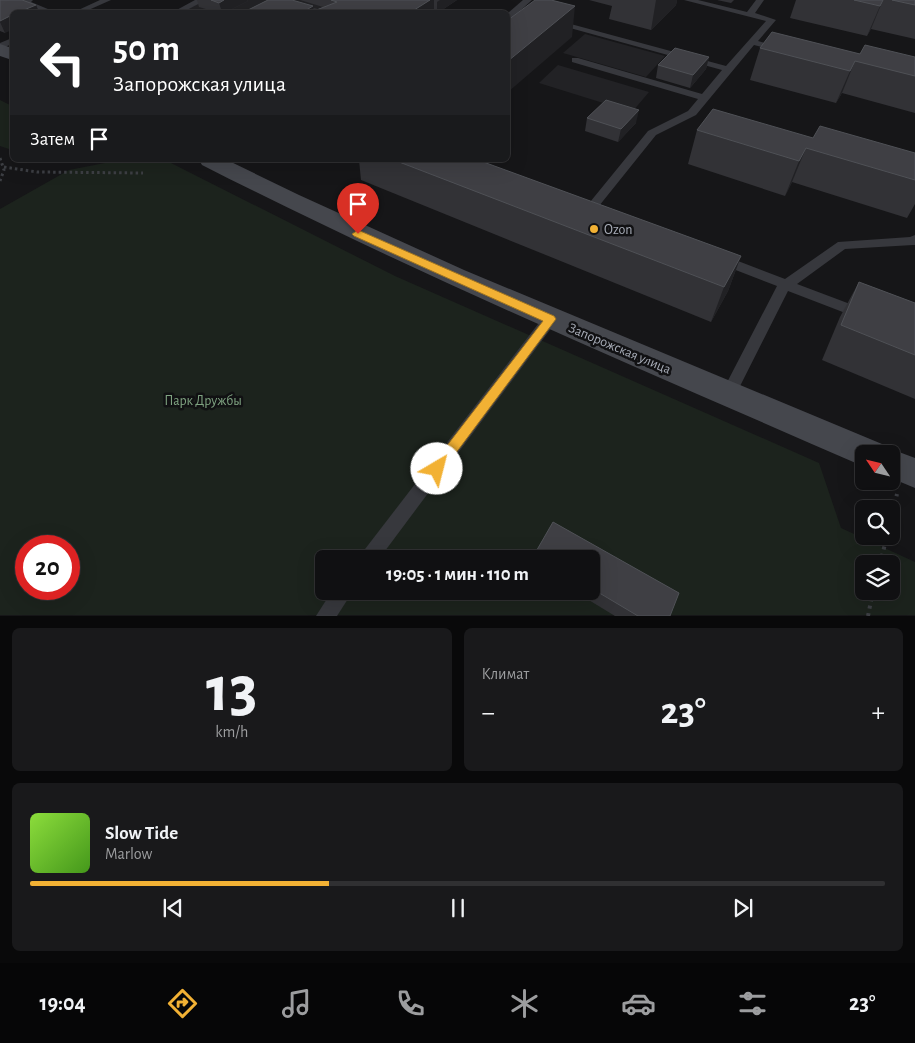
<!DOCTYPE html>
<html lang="ru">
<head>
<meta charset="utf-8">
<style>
	:root { --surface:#101012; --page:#19191b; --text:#f1f3f6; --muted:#9c9d9f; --line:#303032; --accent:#f2b134 }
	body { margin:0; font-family:"Alegreya Sans",sans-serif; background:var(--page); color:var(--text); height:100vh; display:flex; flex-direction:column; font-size:19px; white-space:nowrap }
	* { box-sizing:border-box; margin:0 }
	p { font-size:16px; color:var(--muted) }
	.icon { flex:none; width:28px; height:28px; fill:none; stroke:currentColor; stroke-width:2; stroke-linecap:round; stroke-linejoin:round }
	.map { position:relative; height:616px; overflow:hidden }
	.sheet { display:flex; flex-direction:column; gap:12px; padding:12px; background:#09090a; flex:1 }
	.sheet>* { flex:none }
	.top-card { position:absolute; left:10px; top:10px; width:500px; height:152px; border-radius:8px; box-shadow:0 5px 20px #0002,0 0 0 1px var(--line); background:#202124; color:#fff; overflow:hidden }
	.needle { width:32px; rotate:305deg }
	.fabs { position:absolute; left:855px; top:445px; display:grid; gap:10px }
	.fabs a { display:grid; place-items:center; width:45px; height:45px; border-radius:8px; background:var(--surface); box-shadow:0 5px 20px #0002,0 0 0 1px var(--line); font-size:25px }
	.speed { position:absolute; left:15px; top:535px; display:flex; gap:10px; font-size:25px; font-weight:700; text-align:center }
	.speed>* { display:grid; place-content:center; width:65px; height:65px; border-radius:50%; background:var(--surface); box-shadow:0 5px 20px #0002,0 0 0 1px var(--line); line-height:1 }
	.speed .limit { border:8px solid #d22; background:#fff; color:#111 }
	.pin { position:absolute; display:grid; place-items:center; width:42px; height:42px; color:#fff; margin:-51px -21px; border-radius:50% 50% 50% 0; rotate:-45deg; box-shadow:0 0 5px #0007 }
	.pin .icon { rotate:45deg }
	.me { position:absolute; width:55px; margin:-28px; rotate:37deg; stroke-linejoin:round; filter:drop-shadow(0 0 4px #0008) }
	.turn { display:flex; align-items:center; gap:18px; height:105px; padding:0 20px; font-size:22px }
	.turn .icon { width:65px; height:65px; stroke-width:2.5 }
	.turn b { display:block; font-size:35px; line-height:42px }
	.then { display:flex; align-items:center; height:48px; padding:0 20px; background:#0003; gap:10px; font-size:19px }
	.big { font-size:38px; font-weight:700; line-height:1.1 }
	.sheet .tile { flex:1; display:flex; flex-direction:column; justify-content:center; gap:8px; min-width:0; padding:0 18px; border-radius:8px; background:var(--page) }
	.sheet .dial { align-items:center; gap:0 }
	.dial b { font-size:65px; line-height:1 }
	.song { display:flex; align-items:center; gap:15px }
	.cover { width:60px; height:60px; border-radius:8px; background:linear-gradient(135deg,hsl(90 70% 55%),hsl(100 70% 35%)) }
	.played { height:5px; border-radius:2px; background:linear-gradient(90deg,var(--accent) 35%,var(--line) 35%) }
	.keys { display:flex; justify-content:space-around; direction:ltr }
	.heat { display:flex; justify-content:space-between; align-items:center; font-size:28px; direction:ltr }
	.sheet .tiles { flex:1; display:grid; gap:12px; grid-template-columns:1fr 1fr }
	.tile:last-child { grid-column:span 2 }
	.trip { position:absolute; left:315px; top:550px; width:285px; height:50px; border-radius:8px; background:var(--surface); box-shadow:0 5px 20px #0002,0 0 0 1px var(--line); font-weight:700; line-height:50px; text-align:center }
	.tab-bar { display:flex; height:80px; justify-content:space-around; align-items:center; background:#060607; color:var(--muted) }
	.tab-bar .icon { width:35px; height:35px }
	.tab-bar .selected { color:var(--accent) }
	.tab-bar b { font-size:22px; color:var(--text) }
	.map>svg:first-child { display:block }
</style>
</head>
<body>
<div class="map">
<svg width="915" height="616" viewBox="0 0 915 616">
	<rect width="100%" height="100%" fill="#161618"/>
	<g fill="#222225">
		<path d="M206,0H379L423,12H181Z"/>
		<path d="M585,34L665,56L646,77L563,53Z"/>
		<path d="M558,65L649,92L632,112L539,83Z"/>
	</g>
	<g fill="#1c231d" fill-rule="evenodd">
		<path d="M0,100L12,106V150L0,146Z"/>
		<path d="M115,161L171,163L395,276L819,463L841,528L915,562V615H0V209L69,170ZM26,546H69V589H26ZM324,559H591V591H324ZM864,564H891V591H864Z"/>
	</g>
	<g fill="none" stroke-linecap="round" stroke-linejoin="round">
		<g stroke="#3d3f44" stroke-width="3" stroke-dasharray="2.5 3" stroke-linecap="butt">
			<path d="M0,158L4,170L0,181"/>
			<path d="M4,167L37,172L143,173"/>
		</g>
		<g stroke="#3d3f44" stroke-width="4" stroke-dasharray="3 4.5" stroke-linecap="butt">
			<path d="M891,518L897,494"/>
			<path d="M880,564L887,536"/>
			<path d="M868,616L873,591"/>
		</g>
		<g fill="#37383d" fill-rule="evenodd">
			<path d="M21,0H33L31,2L55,12H44L20,4L19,2Z"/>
			<path d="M100,0H111L84,12H74Z"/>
			<path d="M195,0H206L183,12H173Z"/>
			<path d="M523,0H532L511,19H508V13Z"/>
			<path d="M684,0H698L747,12L756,0H764L755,13L776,20L758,41L786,49L781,52L754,45L696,115L656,135L599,206L609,212L607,215H599L586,207L648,131L688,111L698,99L572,62V58H578L702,94L722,70L552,23L556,20L726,66L766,21Z"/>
			<path d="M12,38V44L0,49V43Z"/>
			<path d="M915,235V245H913L845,249L797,284L866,310L868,314L866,318L861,319L788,291L734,398L729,400L724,398L721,394L777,286L715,262L714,259L715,256H725L785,279L838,242L910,237Z"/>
			<path d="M550,314L555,315L557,319L555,323L379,559H359L362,553L545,315Z"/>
			<path d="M332,591H353L337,616H316Z"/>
		</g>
		<g fill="#45474d" fill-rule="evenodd">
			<path d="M0,44L12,48V60L0,56Z"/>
			<path d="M199,160H227L299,195L464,270L882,444L885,451L891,449L915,458V488L891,478V454H864V466L858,464C638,368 416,274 202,165Z"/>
		</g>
	</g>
	<g fill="#323236">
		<path d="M0,0L36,5L39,12H12L5,33L0,31Z"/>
		<path d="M197,0H247L248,1L226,12H216L199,7Z"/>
		<path d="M300,0H457L439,12H244L314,8L318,9L323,7Z"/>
		<path d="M589,0H677L676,5L651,30L609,19L612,6Z"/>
		<path d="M717,0H734L731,3Z"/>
		<path d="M796,0H915V39L871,29L867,36L790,18Z"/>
		<path d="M760,48L915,57V113L842,93L836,103L750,80Z"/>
		<path d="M709,57L706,69L690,88L656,78L658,65Z"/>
		<path d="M587,118L636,123L618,142L585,131Z"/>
		<path d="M697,130L813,138L915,153V204L907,218L792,182L785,196L688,164Z"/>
		<path d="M359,160H478L741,256L728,291L711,322L361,180Z"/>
		<path d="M859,282L915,303V399L822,360L840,317Z"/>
		<path d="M553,522L679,593L670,616H615L574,591H591V559H533L534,555Z"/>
	</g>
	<g fill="#212124">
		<path d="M224,0H247L248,1L226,12H222L219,3Z"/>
		<path d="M430,0H434V12H411Z"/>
		<path d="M440,0H457L439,12H437V2Z"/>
		<path d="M656,0H677L676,5L651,30Z"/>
		<path d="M883,0L871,29L867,36L880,6Z"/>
		<path d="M36,5L39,12H19Z"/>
		<path d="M313,6L314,12H303Z"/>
		<path d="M575,6L572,37L508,92V61Z"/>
		<path d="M12,15V30L5,33L0,22V21Z"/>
		<path d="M709,57L706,69L690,88L693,75Z"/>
		<path d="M855,61L842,93L836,103L850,71Z"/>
		<path d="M639,110L636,123L618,142L621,129Z"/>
		<path d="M806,148L792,182L785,196L799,161Z"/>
		<path d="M741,256L728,291L711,322L724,287Z"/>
	</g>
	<g fill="#3f3f44" stroke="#4f5156">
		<path d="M0,0H22L36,5L19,12H12V15L0,21Z"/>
		<path d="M211,0H224L219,3Z"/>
		<path d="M268,0H292L313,6L303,12H244Z"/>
		<path d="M331,0H430L411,12H313L319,9L337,2Z"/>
		<path d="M535,0H551L575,6L508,61V20Z"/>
		<path d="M854,0H883L880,6Z"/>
		<path d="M892,0H915V5Z"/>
		<path d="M772,32L860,54L865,45L915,57V76L855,61L850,71L760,48Z"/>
		<path d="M675,48L709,57L693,75L658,65Z"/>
		<path d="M606,100L639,110L621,129L587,118Z"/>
		<path d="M713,109L813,138L820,126L915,153V180L806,148L799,161L697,130Z"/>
		<path d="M394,160H478L741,256L724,287Z"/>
		<path d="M859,282L915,303V355L841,325Z"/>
		<path d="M553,522L679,593L670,616H638L591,588V559H540L534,555Z"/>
	</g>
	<path fill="#f2b134" stroke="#9d7322" d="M358,230L554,316L556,319L441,473L437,475L432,473L430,469L432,465L543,321L354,236L352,234Z"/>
	<circle fill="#f2b134" stroke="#111113" stroke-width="2" cx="594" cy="229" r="5"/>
	<g text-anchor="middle" stroke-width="5" stroke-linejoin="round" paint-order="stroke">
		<g font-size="14" fill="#a8adb8" stroke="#111113" text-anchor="start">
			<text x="604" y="234">Ozon</text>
		</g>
		<g font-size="14" fill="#a8adb8" stroke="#111113">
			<text transform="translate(620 348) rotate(23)" y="5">Запорожская улица</text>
		</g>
		<g font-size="14" fill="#7fa381" stroke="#111113">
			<text x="203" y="405">Парк Дружбы</text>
		</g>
	</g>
</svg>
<div class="fabs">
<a><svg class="needle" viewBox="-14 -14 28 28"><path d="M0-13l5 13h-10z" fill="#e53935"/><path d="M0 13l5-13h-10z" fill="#9c9d9f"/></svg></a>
<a><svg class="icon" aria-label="search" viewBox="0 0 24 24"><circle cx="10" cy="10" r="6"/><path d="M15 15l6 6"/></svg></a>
<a><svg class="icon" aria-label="layers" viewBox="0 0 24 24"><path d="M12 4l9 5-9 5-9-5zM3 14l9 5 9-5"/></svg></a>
</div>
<div class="speed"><div class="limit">20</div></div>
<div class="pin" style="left:358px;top:234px;background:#d93025"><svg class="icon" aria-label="arrive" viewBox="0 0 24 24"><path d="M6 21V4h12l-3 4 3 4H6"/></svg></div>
<svg class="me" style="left:437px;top:469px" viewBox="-20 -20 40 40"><circle r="19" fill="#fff"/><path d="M0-13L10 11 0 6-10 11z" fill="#f2b134"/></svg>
<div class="trip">19:05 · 1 мин · 110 m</div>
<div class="top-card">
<div class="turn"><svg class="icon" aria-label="left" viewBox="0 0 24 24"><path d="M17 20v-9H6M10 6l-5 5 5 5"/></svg><div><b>50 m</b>Запорожская улица</div></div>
<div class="then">Затем<svg class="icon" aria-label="arrive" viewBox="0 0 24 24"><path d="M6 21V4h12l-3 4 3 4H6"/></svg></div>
</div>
</div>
<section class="sheet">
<div class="tiles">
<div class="tile dial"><b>13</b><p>km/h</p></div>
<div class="tile"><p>Климат</p>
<div class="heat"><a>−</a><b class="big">23°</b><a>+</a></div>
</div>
<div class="tile">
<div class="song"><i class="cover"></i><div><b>Slow Tide</b><p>Marlow</p></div></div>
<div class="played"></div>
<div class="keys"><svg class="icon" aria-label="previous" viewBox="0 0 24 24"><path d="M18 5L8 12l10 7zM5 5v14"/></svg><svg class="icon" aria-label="pause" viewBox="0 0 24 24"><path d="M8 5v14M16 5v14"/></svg><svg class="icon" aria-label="next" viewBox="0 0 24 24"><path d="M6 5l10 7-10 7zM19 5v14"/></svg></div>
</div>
</div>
</section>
<nav class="tab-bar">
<b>19:04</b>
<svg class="icon selected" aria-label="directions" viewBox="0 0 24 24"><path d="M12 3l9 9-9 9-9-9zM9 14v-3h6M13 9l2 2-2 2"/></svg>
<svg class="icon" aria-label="music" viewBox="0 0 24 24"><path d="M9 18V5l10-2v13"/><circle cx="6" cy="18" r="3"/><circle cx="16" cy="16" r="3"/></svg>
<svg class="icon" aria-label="phone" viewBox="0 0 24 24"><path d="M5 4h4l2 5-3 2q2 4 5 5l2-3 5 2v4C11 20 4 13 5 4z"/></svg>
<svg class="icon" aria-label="climate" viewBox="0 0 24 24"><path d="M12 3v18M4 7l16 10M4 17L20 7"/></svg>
<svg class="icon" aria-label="car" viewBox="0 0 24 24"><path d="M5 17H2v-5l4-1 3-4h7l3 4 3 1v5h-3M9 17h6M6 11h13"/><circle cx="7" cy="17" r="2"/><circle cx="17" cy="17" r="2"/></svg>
<svg class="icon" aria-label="filters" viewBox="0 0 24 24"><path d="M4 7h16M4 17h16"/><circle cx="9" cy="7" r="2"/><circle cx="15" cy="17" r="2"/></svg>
<b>23°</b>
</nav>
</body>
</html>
